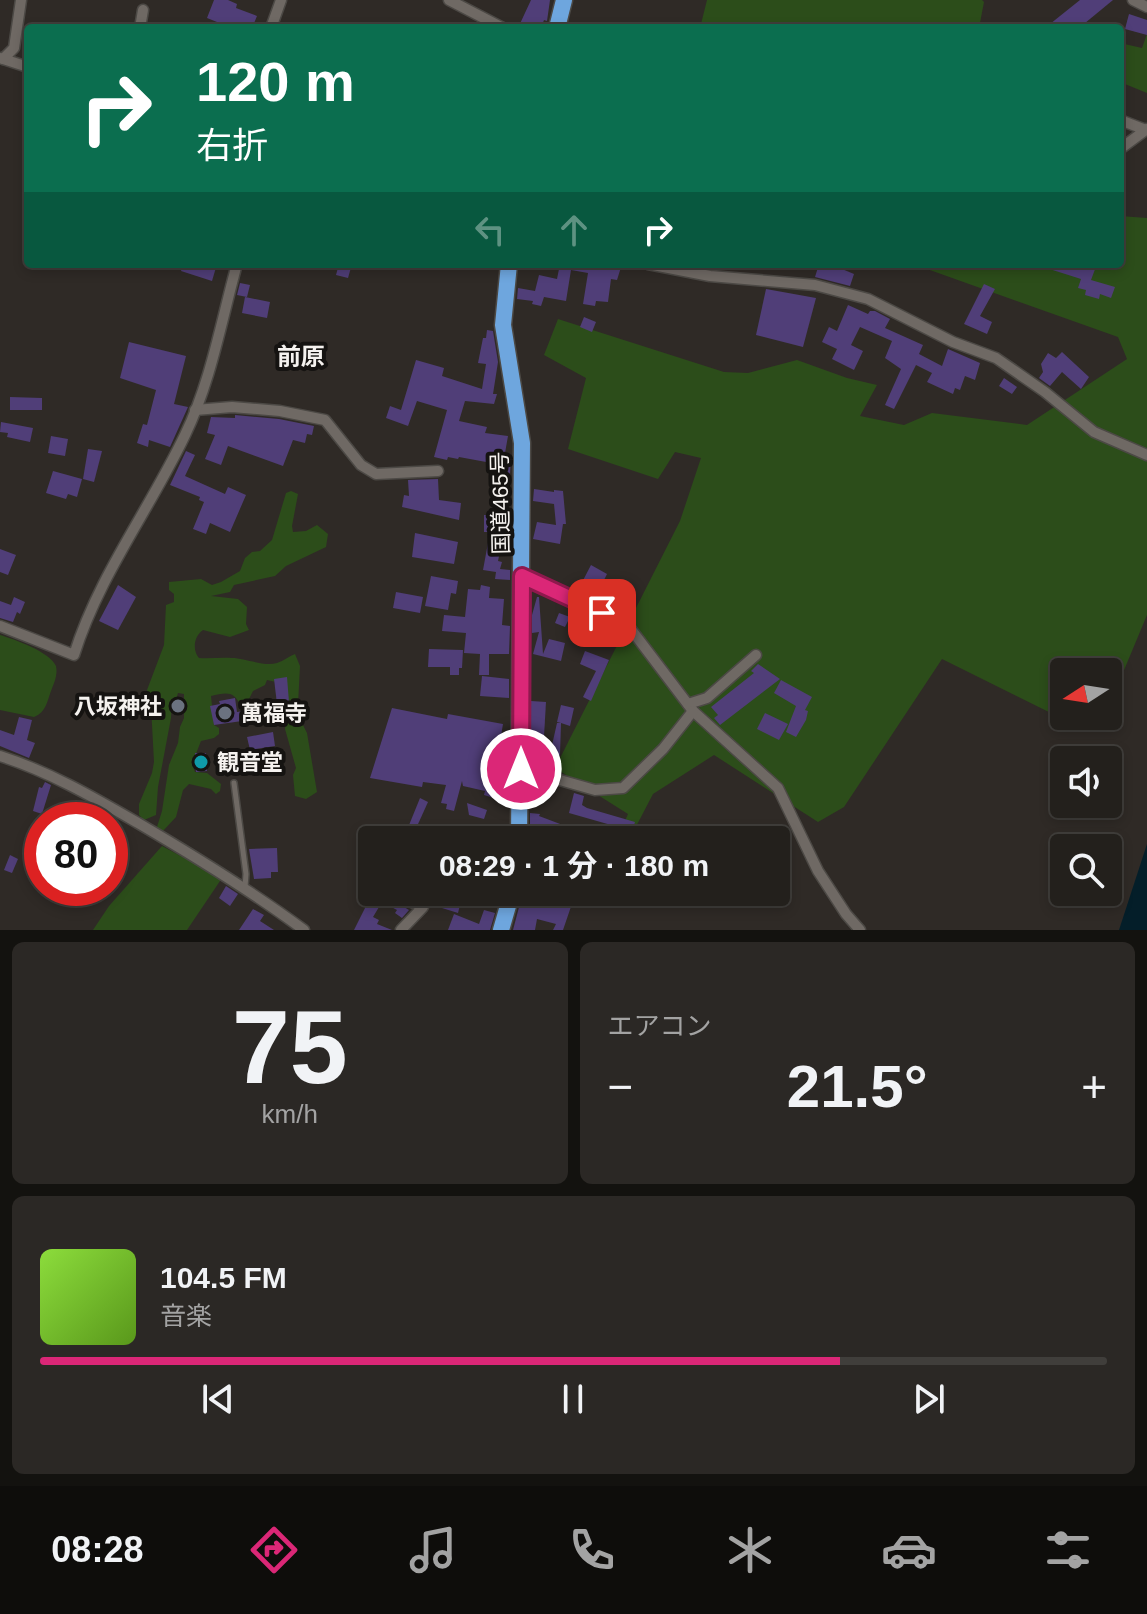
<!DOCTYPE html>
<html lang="ja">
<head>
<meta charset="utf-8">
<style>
	:root { --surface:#23201c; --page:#2b2825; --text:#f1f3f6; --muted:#a3a3a3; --line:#403e3b; --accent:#db2777 }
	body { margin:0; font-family:Helvetica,"Noto Sans JP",sans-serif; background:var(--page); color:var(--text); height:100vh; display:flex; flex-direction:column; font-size:30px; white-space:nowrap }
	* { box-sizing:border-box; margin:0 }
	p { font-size:26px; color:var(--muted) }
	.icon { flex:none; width:44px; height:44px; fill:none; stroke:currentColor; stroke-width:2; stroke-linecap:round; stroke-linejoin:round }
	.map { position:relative; height:930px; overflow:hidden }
	.side { display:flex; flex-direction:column; gap:12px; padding:12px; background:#13120f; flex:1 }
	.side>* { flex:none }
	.banner { position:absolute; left:24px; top:24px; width:1100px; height:244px; border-radius:8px; box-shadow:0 4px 12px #0003,0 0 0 2px var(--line); background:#0b6e4f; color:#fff; overflow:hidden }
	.needle { width:52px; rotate:258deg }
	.buttons { position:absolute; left:1050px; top:658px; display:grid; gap:16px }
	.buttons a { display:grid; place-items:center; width:72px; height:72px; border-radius:8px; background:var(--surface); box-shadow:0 4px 12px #0003,0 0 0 2px var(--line); font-size:40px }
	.speed { position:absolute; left:24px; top:802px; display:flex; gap:16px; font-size:40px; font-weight:700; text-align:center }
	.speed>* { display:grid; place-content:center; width:104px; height:104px; border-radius:50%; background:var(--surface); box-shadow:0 4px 12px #0003,0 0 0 2px var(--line); line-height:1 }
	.speed .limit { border:12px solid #d22; background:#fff; color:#111 }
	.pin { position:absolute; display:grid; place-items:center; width:68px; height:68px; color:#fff; margin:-34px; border-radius:16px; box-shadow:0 4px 12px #0006 }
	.me { position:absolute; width:88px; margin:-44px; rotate:0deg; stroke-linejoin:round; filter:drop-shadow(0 0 6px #0008) }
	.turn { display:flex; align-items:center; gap:28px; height:168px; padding:0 40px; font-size:36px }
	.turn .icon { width:104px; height:104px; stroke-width:2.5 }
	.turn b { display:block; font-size:56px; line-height:68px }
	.lanes { display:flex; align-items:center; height:76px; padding:0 40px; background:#0003; justify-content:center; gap:40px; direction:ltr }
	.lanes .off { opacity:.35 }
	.big { font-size:60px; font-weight:700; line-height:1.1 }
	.side .widget { flex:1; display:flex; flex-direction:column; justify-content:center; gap:12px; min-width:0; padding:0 28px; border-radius:12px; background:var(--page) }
	.side .dial { align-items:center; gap:0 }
	.dial b { font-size:104px; line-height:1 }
	.song { display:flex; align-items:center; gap:24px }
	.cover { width:96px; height:96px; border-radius:12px; background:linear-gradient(135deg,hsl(90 70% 55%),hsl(90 70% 35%)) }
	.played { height:8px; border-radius:4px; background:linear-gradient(90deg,var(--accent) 75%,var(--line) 75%) }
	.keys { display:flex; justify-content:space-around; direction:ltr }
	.heat { display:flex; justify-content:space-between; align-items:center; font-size:44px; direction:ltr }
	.side .tiles { flex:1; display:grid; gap:12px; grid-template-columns:1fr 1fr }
	.widget:last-child { grid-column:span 2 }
	.trip { position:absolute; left:358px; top:826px; width:432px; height:80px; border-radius:8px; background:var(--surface); box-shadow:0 4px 12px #0003,0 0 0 2px var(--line); font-weight:700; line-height:80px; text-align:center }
	.menu { display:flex; height:128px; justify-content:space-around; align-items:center; background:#0e0d0b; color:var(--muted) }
	.menu .icon { width:56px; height:56px }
	.menu .current { color:var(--accent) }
	.menu b { font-size:36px; color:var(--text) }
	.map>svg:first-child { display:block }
</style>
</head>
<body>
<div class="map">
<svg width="1147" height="930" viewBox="0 0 1147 930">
	<rect width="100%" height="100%" fill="#2f2a26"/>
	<g fill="#2c4d1a">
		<path d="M707,0H982L984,2L979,28H700Z"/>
		<path d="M1147,34V93L1120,82V43L1142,48Z"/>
		<path d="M1120,216L1147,218V615L1112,699L1108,701V672H1064V716H1074L1065,720L942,659L844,807L818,822L714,755L653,794L629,840H583L586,829L621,830L628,814L555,768L680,521L701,458L675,452L658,479L568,449L586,378L544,355L558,319L724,372L748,373L797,360L847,378L877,385L860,416L904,425L932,413L1027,425L1127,359L1118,337L913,264H1120Z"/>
		<path d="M291,491L298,494L292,526L293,532L306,531L317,525L328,534L326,547L286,566L275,576L234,585L230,592L211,596L238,599L247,607L246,624L249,630L230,637L203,630C194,636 192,650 199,658C210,659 221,657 232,658C245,658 264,667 277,663C284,661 289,656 295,654L300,666L298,705L300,719L307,733L317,792L306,799L295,796L293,775L296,768L285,729L286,700L276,682L267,680L265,685L253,691L246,705H240C234,690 225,693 211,696L214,725L219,728V734L214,738L201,741L192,764L195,772L207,773L221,784L220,791L216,794L211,789L189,784L183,790L176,817L162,832L156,830L162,811L169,765L178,743L180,727L184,718V694L178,693L176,700H172L171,718L158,787L156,815L144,820L139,815V804L152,773L154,762L151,706L147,690L164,645L166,605L174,602V594L169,590V582L201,579L212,585L221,582L240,571L245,558L252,552L260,551L272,540L286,493Z"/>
		<path d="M0,635C14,639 50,652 56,666C58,675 54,683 51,691C47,702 46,712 34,717L0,710Z"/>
		<path d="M162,846L222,878L187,930H93L109,906Z"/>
	</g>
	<path fill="#041e29" d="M1147,844V930H1119Z"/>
	<g fill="#503e78">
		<path d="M214,0H228L237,4L236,8L257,16L252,28H232L207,18Z"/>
		<path d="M531,0H550L547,21L544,20L541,28H518Z"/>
		<path d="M1080,0H1113L1079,28H1045Z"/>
		<path d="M1129,14L1147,20V35L1125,29Z"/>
		<path d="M183,264H217L212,281L181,271Z"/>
		<path d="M339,264H352L348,278L336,275Z"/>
		<path d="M560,264H622L617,280L611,279L608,302L596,301L595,306L583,304L588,273L571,270L566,301L544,297L541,306L532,304L533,301L517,299L518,288L535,291L539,275L557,279Z"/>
		<path d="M819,264H830L854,274L850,286L815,277Z"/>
		<path d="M1040,264H1097L1091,280L1115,287L1111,298L1100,294L1099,299L1085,295L1086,290L1078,288L1081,279L1040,266Z"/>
		<path d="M240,283L250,285L247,297L237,295Z"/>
		<path d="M984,284L995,289L980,316L992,322L987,334L964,324Z"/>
		<path d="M766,289L816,298L803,347L756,335Z"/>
		<path d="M245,297L270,302L267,318L242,313Z"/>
		<path d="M848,305L868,314L870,311H875L890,319L885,328L923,345L919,354L942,366L948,349L980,363L975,380L965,376L960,390L955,388L953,394L927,382L932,373L916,365L894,409L885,405L901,369L885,358L892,341L860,327L851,345L863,351L854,370L832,359L837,349L822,342L829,327L837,331Z"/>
		<path d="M584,317L596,322L592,332L580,327Z"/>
		<path d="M487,330L493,331L498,362L493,394H497L494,404L465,401L459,421L487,427L485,433L508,436L505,453L511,454L510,474L496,472L497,464L459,457L458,459L448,457L447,460L434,457L447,410L417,401L408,426L386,418L390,406L401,410L416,360L444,368L442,376L482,389L486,364L478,363L483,338H486Z"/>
		<path d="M129,342L186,356L174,404L188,407L170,447L149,440L148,447L137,443L143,424L147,425L156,390L120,378Z"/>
		<path d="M1062,352L1089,377L1081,389L1062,372L1050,386L1039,378L1043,372L1041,364L1048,353L1056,358Z"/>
		<path d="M1004,378L1017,387L1012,394L999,386Z"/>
		<path d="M10,397L42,398V410H10Z"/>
		<path d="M235,415L279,419L314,426L312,435L307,434L305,443L293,440L283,466L228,446L221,465L205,459L215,435L207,433L211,417L235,418Z"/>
		<path d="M1,422L33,428L30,442L7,437L8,433L0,432Z"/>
		<path d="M51,436L68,439L65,456L48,453Z"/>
		<path d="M88,449L102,451L94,482L83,479Z"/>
		<path d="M186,451L195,455L185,476L225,494L228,487L246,495L230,532L210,523L206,534L193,529L204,502L199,500L200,497L170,485Z"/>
		<path d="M53,471L82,479L77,497L68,494L66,499L46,493Z"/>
		<path d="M438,479L439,500L461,503L459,520L402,507L404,495L409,496L408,480Z"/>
		<path d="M534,489L554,492V490L563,491L566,524H563L560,544L533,539L537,522L556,525L554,504L533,501Z"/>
		<path d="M494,509H510V532H504L498,561L502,562L500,569L510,570V580L495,579L496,572L483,570L490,532H484V515H494Z"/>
		<path d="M415,533L458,542L454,564L412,557Z"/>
		<path d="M0,549L16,555L8,575L0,572Z"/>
		<path d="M591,565L607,574L603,582L627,595L619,612L577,592Z"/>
		<path d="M431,576L458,581L456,594L451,593L448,610L425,606Z"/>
		<path d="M118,585L136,597L118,630L99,621Z"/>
		<path d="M481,585L490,587L489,598L504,599L502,625L510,626L509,654H489V675H479L480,654L464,653L466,633L442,631L444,615L465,617L468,589L480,590Z"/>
		<path d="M396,592L423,597L420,613L393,608Z"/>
		<path d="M14,597L25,602L20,614L17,612L13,622L0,618V601L11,605Z"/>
		<path d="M537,597H539L543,654L549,639L565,643L561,661L533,654L539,632L532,633V615Z"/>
		<path d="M559,613L570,617L565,627L555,623Z"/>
		<path d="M429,649L463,650L462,668H459V675H450V667H428Z"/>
		<path d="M585,651L609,660L591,701L583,697L596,671L580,664Z"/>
		<path d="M758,664L780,679L720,725L714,718L718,715L711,707L754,673L751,671Z"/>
		<path d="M482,676L509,679V698L480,696Z"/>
		<path d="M287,677L289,702L277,704L274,679Z"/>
		<path d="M781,680L812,697L805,710L808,711L806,720L796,737L786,732L796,706L774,693Z"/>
		<path d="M235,698L237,712L257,709L256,703L267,701L270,717L214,725L210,706L220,704L219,701Z"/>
		<path d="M172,699L186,703L183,712L170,709Z"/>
		<path d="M531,701L546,702L543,754H531Z"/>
		<path d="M561,705L574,708L570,726L561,723L560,755L550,754L557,723H561L557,722Z"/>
		<path d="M392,708L447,719L448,714L503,724L494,778L502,780L497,799L484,795L485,791L463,786L462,781L454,811L446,809L447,804L441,803L446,785L423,782L422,787L370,778Z"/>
		<path d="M765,713L788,724L779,740L757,729Z"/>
		<path d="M19,717L32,720L27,740L35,743L29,758L0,746V730L14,735Z"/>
		<path d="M273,732L275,746L250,750L247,737Z"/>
		<path d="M195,753H206L207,771L196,772Z"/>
		<path d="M45,782L51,785L42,814L33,811L39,787L42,788Z"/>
		<path d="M574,793L584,796L582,805L587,808L635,822L632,831L569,813Z"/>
		<path d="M420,798L428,802L414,833L407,830Z"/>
		<path d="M467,803L487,810L484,819L469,815Z"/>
		<path d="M88,805L100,812L95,820H79Z"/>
		<path d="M530,813L540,814L539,816L584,833L581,840H553L540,836L539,840H530Z"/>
		<path d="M277,848L278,872H271V878L254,879L249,849Z"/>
		<path d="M10,855L18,859L12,873L4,870Z"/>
		<path d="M226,886L238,894L230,906L219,898Z"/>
		<path d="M378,892H392L398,896L399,904L409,910L402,918L395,913L397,910L382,902L373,917L379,920L377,924L392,930H354L367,904L370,905Z"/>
		<path d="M446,892L462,897L458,913L442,908Z"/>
		<path d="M480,892L488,895L493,908L476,902Z"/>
		<path d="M523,892H576L563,930H553L556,924L537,919L535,930H513Z"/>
		<path d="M253,909L264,915L260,921L274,930H239Z"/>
		<path d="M484,910L495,913L490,930H448L454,914L479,924Z"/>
	</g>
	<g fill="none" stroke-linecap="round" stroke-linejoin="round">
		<g stroke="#4c4945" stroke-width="8">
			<path id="service" d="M234,783L246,874L245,887"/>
		</g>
		<g stroke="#4c4945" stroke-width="13">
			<g id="minor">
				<path d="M449,0L503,28"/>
				<path d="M1133,0L1147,7"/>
				<path d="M140,28L143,10"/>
				<path d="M271,28L281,0"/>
				<path d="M0,58L28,67"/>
				<path d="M3,59L14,48L21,0"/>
				<path d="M1120,120L1146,130"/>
				<path d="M1120,149L1147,129"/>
				<path d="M648,264L710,276L815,285L868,299L953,342L996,358L1045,392L1094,432L1147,455"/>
				<path d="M195,410L232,407L280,411L325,420L361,465L376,474L438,471"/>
				<path d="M522,576L546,585L630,628L693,711L778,788L818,871L846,914L860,930"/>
				<path d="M0,626L74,655C99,575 150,509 185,435C211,381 221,322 237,264"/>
				<path d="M688,704L707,698L756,655"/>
				<path d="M0,756C50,772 93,797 138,823C196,857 250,890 304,930"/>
				<path d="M521,769L595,790L623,788L663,749L693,711"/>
				<path d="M401,930L423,907L405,899"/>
			</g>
		</g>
		<g stroke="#4c4945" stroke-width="19">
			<g id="trunk">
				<path d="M557,28L564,0"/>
				<path d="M509,264L503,325L522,443L519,840"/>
				<path d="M501,930L512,892"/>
			</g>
		</g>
		<use href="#service" stroke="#6f6964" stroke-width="5"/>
		<use href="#minor" stroke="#6f6964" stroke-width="10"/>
		<use href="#trunk" stroke="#6ea6de" stroke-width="16"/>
	</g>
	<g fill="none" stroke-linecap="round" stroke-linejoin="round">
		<g stroke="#8e194d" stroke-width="20">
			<path id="route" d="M521,769L522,576L602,613"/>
		</g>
		<use href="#route" stroke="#db2777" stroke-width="14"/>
	</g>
	<g fill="#6b7280" stroke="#151311" stroke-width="3">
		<circle cx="178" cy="706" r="8"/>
		<circle cx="225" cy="713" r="8"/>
	</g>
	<circle fill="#0f9aa8" stroke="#151311" stroke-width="3" cx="201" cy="762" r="8"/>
	<g text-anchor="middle" stroke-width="8" stroke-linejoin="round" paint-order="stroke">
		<g font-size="22" fill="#f5f2ef" stroke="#151311">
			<text transform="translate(500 503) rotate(-91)" y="8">国道465号</text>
		</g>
		<g font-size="22" font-weight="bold" fill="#f5f2ef" stroke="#151311" text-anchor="start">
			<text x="162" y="714" text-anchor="end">八坂神社</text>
			<text x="241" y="721">萬福寺</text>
			<text x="217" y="770">観音堂</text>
		</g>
		<g font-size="24" font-weight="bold" fill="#f5f2ef" stroke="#151311">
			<text x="301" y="365">前原</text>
		</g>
	</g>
</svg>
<div class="buttons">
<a><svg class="needle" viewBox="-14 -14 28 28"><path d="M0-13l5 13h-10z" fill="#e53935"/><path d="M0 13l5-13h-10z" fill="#a3a3a3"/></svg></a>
<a><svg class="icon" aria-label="sound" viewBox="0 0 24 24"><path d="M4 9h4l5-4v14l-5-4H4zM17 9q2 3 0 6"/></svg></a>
<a><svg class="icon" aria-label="search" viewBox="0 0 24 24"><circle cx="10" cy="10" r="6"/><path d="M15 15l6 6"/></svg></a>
</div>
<div class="speed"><div class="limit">80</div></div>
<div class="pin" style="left:602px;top:613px;background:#d93025"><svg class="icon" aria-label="arrive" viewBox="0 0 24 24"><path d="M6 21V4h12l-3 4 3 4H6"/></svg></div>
<svg class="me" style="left:521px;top:769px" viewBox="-20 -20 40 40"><circle r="17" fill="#db2777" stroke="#fff" stroke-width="3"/><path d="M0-11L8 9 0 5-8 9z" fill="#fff"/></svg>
<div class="trip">08:29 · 1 分 · 180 m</div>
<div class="banner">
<div class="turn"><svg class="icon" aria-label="right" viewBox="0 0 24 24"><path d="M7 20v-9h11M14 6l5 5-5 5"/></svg><div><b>120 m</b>右折</div></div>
<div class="lanes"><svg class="icon off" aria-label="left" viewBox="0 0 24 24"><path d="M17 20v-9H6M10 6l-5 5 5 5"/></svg><svg class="icon off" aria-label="ahead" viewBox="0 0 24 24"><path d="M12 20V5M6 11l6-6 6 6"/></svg><svg class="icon" aria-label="right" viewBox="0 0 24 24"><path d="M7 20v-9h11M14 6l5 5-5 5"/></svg></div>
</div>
</div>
<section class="side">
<div class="tiles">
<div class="widget dial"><b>75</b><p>km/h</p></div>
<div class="widget"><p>エアコン</p>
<div class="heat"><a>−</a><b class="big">21.5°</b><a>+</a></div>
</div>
<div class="widget">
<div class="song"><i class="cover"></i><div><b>104.5 FM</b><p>音楽</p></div></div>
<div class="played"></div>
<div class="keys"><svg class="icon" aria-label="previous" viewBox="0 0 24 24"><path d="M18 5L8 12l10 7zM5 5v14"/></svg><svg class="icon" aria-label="pause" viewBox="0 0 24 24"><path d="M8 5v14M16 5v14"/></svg><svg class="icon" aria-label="next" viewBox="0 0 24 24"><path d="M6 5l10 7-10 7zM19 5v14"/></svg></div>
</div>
</div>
</section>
<nav class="menu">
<b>08:28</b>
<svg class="icon current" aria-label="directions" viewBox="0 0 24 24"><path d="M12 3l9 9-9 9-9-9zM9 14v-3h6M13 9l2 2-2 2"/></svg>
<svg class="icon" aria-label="music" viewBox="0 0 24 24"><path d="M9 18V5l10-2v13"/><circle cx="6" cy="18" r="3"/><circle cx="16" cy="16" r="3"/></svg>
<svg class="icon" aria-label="phone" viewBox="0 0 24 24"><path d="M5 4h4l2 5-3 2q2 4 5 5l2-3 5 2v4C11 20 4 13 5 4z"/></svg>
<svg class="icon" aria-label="climate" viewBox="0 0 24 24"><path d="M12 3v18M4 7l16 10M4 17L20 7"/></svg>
<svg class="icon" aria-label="car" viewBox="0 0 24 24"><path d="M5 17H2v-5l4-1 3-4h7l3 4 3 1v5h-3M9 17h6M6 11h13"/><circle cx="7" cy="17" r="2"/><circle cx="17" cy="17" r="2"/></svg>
<svg class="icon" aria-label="filters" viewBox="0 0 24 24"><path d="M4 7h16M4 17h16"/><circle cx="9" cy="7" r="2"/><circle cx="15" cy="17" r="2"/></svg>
</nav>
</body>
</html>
